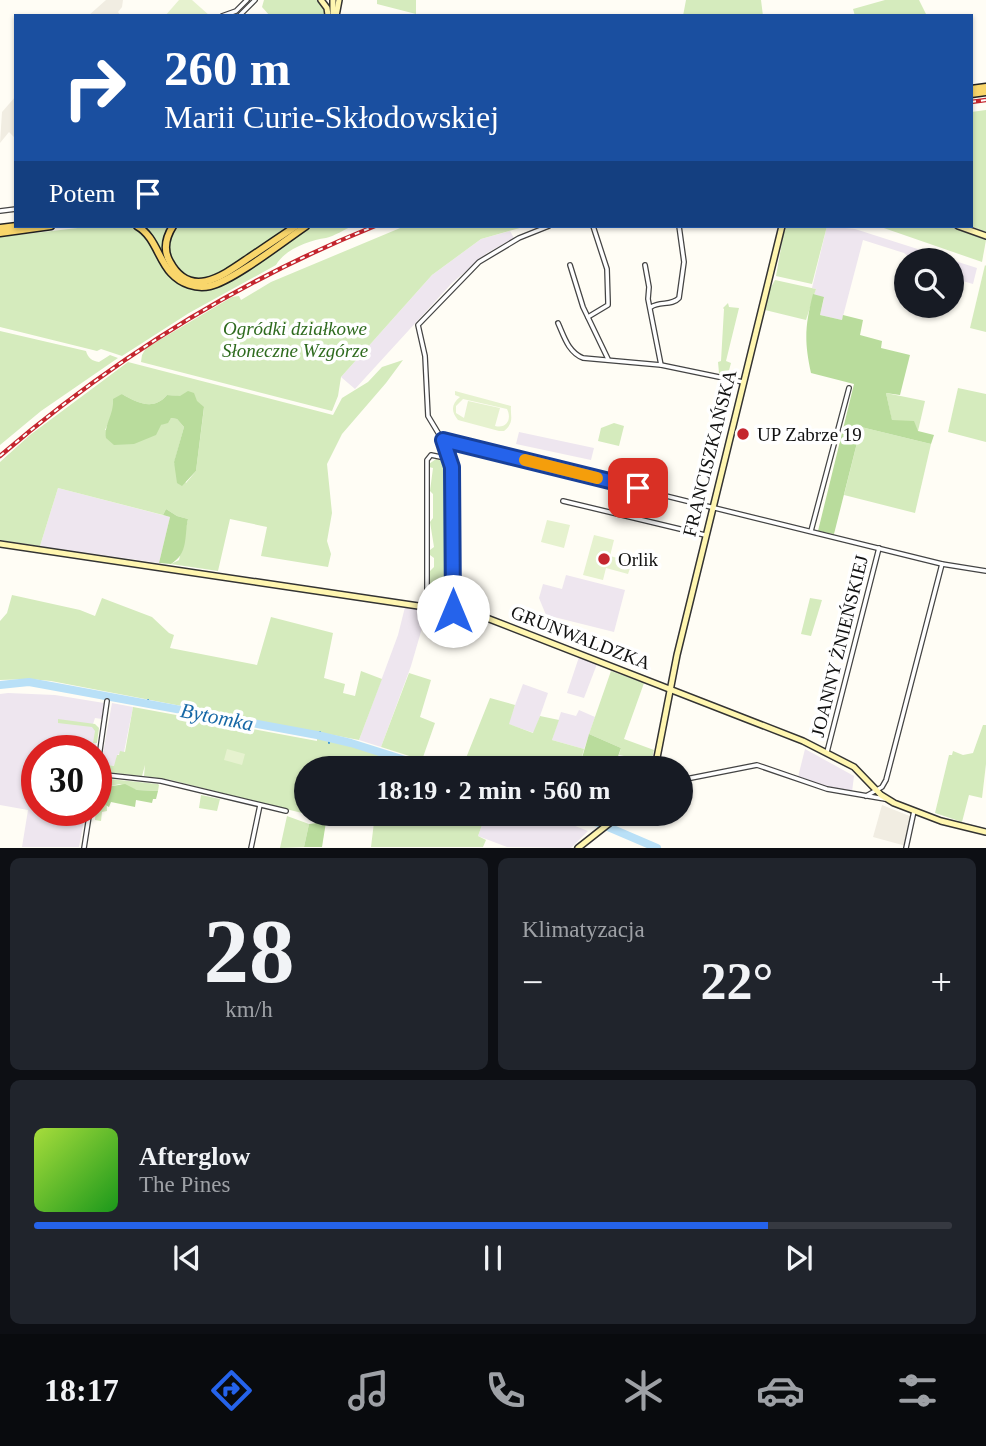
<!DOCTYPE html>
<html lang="pl">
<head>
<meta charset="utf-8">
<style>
	:root { --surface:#171b24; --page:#20242c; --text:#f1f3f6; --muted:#9ea1a6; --line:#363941; --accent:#2563eb }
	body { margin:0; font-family:"Times New Roman",serif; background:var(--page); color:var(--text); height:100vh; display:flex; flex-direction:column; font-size:26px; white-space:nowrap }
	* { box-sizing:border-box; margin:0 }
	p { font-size:23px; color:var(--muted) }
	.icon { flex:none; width:38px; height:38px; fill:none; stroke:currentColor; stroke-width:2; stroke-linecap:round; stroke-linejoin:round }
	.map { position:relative; height:848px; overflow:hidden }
	.panel { display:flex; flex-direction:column; gap:10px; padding:10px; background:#0d0f14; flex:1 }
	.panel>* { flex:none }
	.guide { position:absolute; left:14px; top:14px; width:959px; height:214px; border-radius:0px; box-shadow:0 2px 5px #0004; background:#1a4fa0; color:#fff; overflow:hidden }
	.buttons { position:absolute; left:894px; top:248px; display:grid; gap:14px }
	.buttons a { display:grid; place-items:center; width:70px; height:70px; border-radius:50%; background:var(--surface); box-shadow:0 2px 5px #0004; font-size:35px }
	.speed { position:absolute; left:21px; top:735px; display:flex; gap:14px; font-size:35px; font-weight:700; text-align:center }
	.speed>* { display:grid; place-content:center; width:91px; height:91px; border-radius:50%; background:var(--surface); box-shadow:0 2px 5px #0004; line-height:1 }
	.speed .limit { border:10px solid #d22; background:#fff; color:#111 }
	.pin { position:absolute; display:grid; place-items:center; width:60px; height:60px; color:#fff; margin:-30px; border-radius:14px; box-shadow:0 4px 10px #0006 }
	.me { position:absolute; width:77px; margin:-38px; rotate:0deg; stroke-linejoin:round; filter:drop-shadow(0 0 5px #0008) }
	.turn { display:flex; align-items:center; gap:24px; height:147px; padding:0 35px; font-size:32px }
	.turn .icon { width:91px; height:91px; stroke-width:2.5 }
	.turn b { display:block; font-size:49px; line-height:60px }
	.then { display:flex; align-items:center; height:66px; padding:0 35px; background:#0003; gap:14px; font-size:26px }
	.big { font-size:52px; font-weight:800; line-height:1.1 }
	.panel .tile { flex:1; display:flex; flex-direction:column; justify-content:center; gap:10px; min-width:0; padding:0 24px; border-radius:10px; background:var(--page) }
	.panel .dial { align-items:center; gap:0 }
	.dial b { font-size:91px; line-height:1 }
	.song { display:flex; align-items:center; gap:21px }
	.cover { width:84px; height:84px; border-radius:10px; background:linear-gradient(135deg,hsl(80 70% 55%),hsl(120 70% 35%)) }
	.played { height:7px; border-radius:4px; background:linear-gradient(90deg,var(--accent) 80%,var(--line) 80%) }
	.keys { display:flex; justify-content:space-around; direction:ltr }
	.heat { display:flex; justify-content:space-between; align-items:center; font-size:38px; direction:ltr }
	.panel .tiles { flex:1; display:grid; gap:10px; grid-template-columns:1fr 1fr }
	.tile:last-child { grid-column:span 2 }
	.trip { position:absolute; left:294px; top:756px; width:399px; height:70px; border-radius:35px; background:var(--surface); box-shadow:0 2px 5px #0004; font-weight:800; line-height:70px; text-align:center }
	.dock { display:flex; height:112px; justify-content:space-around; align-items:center; background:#090b0e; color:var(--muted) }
	.dock .icon { width:49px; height:49px }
	.dock .current { color:var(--accent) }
	.dock b { font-size:32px; color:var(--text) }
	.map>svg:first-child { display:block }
</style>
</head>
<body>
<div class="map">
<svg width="986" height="848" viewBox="0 0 986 848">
	<rect width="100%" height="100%" fill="#fffdf5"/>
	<g fill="#eee6ef">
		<path d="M827,226L855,229L977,268L973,284L952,278V261H914L904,253L863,240L842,320L820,315L824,298L814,295L816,289L812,288Z"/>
		<path d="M510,231L514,238L487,253L452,283L355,389L341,377L432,275L481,239Z"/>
		<path d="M519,432L594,448L591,460L516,444Z"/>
		<path d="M58,488L170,517L159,563L40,546Z"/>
		<path d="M566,575L625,590L614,632L546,615L539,598L543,584L562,589Z"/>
		<path d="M405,607L427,611L411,666L381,747L359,740L398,635Z"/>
		<path d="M579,657L597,664L584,698L567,693Z"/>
		<path d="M523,684L548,693L534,733L508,724Z"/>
		<path d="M8,693L55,695L104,703L102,719L95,718L93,724L98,731L95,751H37V810H86L79,847H22L28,810L0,805V694Z"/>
		<path d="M112,703L133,707L124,752L117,755L115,766L101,764Z"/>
		<path d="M579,710L595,717L584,749L552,740L561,712L576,716Z"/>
		<path d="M805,749L854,776L852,792L823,786L798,777Z"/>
		<path d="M486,814H545L588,831L571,848L507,847L478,836Z"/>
	</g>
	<g fill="#d5ebbd" fill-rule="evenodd">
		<path d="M264,0H316L324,6L325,16H270L262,7Z"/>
		<path d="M377,0H416V14L377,4Z"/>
		<path d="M686,0H761L763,16H683Z"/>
		<path d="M885,0H919L927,16H855L853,9Z"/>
		<path d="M986,110V232L971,226V112Z"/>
		<path d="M95,226H134L143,232L165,269L216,287L309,226H353C345,229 335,236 326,238C310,240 285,249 276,265L189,313L122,356L101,349L97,351L0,327V237Z"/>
		<path d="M142,226H170C151,264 185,296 223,278L301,226L224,279C169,304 171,250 142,226Z"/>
		<path d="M175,226H292C267,243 200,304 176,266C167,251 168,241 175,226Z"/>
		<path d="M405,226H527L481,239L432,275L341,377L338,396L332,411L141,362L142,355L146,348L232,297L239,296L241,300L271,282Z"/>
		<path d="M785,226H827L812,284L776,276Z"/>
		<path d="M878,226H948L986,240L982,262Z"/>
		<path d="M985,265L986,266V332L970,328Z"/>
		<path d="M775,280L816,289L806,320L765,310L769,291Z"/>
		<path d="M728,303L729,307L739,308L726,361L731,363L728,374L724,376L719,373L718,362L721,361L724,309L723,308Z"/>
		<path d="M0,331L86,351C88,358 92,361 99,362L110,355L118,358L41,411L0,445Z"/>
		<path d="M403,360L386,383L342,434L327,464L332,513L327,541L331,554L328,567L261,556L267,527L230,519L218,571L171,564L179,560L188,519L177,516L166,509L163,515L58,488L40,546L0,540V462L30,435L128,362L333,415L342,398L368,382L382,367ZM122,394C137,403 154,411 167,395C181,396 194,398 204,408L196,471L186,483L174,463L184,427L177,419L171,418L161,425L105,430Z"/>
		<path d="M958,388L986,394V442L948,432Z"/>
		<path d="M886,393L925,401L918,431L892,421Z"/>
		<path d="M614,423L624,426L619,446L598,441L601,428Z"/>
		<path d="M861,427L931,444L915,513L844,495Z"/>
		<path d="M436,459L446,462L450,467L446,469V483L450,485V495L446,497L447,516L450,519V528L447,530V546L450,549V556L447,559V573L451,576L447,592L451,595L450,604L447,607L433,604L430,601V571L434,567V558L430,555V550L434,547L430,522L433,518V494L430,491L433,468L429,467V464Z"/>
		<path d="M12,595L80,610L95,616L102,598L152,617L169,633L174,635L170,648L257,665L271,617L333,633L324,678L345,684L343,693L355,696L361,671L382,679L359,740L51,681L30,679L0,680V621L7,613Z"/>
		<path d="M810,598L822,600L811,636L801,634Z"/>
		<path d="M611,671L644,683L624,739L654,750L652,759L651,757L644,760L619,755L621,748L589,734Z"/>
		<path d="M409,673L431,680L420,717L435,723L422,760L381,747Z"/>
		<path d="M490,698L515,705L509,724L533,733L540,716L559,720L552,740L584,749L579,768H444L447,756L464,763Z"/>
		<path d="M133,707L317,741V738L346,744L423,768H306V814L171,780L144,776L145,765L142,776L106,772L101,764L114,766L117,755H119L120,751L125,752Z"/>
		<path d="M58,719L95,724L99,728L97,743H93L95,731L92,727L58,723Z"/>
		<path d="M983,725H986V764L982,798L969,795L962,822L935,813L949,755H952L953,751L963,755L973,753Z"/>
		<path d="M109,779L158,784L159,785L158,791L137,790L120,784L106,787L107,811L102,812L101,821L95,820L98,783Z"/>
		<path d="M201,795L220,799L217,811L199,808Z"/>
		<path d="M375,814H486L478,836L486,840L483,847H371Z"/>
		<path d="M287,816L309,824L304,847L280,848Z"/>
	</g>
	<g fill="#b9dc9c">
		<path d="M813,294L824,297L820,315L842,320L843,315L863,320L860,335L882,341L881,348L910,355L900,395L886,393L892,420L914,421L918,431L934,435L931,444L861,427L834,534L818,531L854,384L811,373C804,341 805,326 813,294Z"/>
		<path d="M188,391L194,393L197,401L204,407L196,471L182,486L177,483L174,462L184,427L177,419L171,418L168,423L161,425L156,435L134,444L114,445L106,438C104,424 114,415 113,399L122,394C137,403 154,411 167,395L180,396Z"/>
		<path d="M166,509L177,516L188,519C184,536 189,553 171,564L159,563L170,517L163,515Z"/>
		<path d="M589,734L621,748L614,768H579Z"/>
		<path d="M125,784L137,790L158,791L156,799H153L152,803L136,800L135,807L111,802L109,807L104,804L103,794L106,787Z"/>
		<path d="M326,822L322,847H304L309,824Z"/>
	</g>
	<g fill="#e6f2cf" fill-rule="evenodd">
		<path d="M179,0H192L210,16H165Z"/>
		<path d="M455,391L511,406C510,416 515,422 504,431H499L458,420C451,412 451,404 460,397L455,395ZM463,399L507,409C512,419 507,429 495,426L500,408L468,401L464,418L456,413V406Z"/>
		<path d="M547,520L570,525L564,548L541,542Z"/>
		<path d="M594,535L614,540L610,556L632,562L628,574L606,568L603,580L583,575Z"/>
		<path d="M227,749L245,754L242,765L224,760Z"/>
	</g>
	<g fill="#f1ede2">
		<path d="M106,0H123L122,7L118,12L121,16H88Z"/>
		<path d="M16,96L14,127L16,139L9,132L0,143L2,112Z"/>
		<path d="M882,805L912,817L906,846L873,837Z"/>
	</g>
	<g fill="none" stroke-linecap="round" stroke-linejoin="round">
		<g stroke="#3f96cf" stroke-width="2">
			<path d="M146,704L148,700"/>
			<path d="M317,735L320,732"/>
			<path d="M329,738V743"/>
		</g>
		<g stroke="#b9e0f7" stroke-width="8">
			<path d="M0,685L29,682L51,686L317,735L351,743L430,768"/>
			<path d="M567,814L601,824L657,848"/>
		</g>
		<g stroke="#444" stroke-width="6">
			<g id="street">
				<path d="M222,16L236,11L247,0"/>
				<path d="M239,16L255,0"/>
				<path d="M0,211L16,209"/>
				<path d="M570,265L583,307L608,359"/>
				<path d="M645,265L649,287L648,299L661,365"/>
				<path d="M651,307C660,301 672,306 679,298L684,262L679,226"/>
				<path d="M588,317L608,305V302L607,269L593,226"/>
				<path d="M558,323C564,336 568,352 583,358L661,365L743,382"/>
				<path d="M443,441L942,564L986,571"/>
				<path d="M563,501L705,535"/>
				<path d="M811,531L849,388"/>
				<path d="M427,607V460L431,455L450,459"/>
				<path d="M453,611L452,467L443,441L428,416L425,356L418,325L479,262L519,238L549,226"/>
				<path d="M827,752L879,548"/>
				<path d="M97,774L161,781L286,811"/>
				<path d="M96,778L107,701"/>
				<path d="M681,780L757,765L827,789L885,799"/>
				<path d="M866,796L882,787L886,780L942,564"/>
				<path d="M84,848L90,810"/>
				<path d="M251,848L260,805"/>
				<path d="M906,848L914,811"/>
			</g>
		</g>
		<g stroke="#333" stroke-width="8">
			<g id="secondary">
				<path d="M321,0L327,8L328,15"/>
				<path d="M333,13V0"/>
				<path d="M336,16L339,0"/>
				<path d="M958,226L986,236"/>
				<path d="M0,544L479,615L803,741L854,767L881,795L894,803L941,821L986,832"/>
				<path d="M655,768L677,655L782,226"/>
				<path d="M578,848L621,814"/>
			</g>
		</g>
		<g stroke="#222" stroke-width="9">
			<g id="primary">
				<path d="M971,89L986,87"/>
				<path d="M971,94L986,92"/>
				<path d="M137,226C155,236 158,259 171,273C181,284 196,289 210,286C233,281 284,241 306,226"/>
				<path d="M173,226C166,237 163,250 170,262C191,301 225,274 250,257C265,247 281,236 296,226"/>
				<path d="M0,228L17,226"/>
				<path d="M0,233L51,226"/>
			</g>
		</g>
		<use href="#street" stroke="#fff" stroke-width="3.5"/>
		<use href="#secondary" stroke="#fff6b0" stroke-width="5"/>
		<use href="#primary" stroke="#f9d66b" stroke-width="6"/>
		<g stroke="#c4262e" stroke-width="4.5">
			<g id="rail">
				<path d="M971,102L986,100"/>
				<path d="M0,456C112,360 238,281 375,226"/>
			</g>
		</g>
		<use href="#rail" stroke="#fff" stroke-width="2" stroke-dasharray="5" stroke-linecap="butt"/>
	</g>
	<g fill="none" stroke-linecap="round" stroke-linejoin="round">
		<g stroke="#184099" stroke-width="18">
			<path id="route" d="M453,611L452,467L443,440L638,488"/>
		</g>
		<use href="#route" stroke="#2563eb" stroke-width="12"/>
		<path stroke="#f59e0b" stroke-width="12" d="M525,460L597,478"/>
	</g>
	<g fill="#c4262e" stroke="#fff" stroke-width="2.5">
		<circle cx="743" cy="434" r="7"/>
		<circle cx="604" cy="559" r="7"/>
	</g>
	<g text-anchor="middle" stroke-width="7" stroke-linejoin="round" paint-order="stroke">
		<g font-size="19" font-style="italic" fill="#2f6b1f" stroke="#fff">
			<text x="295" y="335">Ogródki działkowe<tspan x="295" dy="22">Słoneczne Wzgórze</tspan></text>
		</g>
		<g font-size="19" fill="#111" stroke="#fff" text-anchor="start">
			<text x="757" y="441">UP Zabrze 19</text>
			<text x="618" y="566">Orlik</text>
		</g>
		<g font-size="19" fill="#111" stroke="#fff">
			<text transform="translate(709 453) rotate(-76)" y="7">FRANCISZKAŃSKA</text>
			<text transform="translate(581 637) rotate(21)" y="7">GRUNWALDZKA</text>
			<text transform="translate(839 646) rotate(-76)" y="7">JOANNY ŻNIEŃSKIEJ</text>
		</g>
		<g font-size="21" font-style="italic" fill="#1768a6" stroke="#fff">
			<text transform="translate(217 717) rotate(11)" y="7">Bytomka</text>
		</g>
	</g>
</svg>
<div class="buttons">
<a><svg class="icon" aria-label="search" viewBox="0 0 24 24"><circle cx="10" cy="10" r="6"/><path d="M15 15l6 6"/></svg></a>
</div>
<div class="speed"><div class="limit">30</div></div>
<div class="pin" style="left:638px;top:488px;background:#d93025"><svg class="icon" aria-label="arrive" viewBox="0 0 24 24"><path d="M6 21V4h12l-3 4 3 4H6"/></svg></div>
<svg class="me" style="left:453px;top:611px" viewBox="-20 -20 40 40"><circle r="19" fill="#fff"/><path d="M0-13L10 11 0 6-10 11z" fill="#2563eb"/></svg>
<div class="trip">18:19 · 2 min · 560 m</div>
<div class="guide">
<div class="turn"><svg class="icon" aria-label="right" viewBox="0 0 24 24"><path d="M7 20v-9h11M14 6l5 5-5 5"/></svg><div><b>260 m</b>Marii Curie-Skłodowskiej</div></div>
<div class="then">Potem<svg class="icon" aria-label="arrive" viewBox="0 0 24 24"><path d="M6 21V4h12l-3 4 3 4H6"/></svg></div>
</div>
</div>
<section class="panel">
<div class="tiles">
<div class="tile dial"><b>28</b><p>km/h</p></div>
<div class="tile"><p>Klimatyzacja</p>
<div class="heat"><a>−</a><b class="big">22°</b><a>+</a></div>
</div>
<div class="tile">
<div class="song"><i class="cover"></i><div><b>Afterglow</b><p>The Pines</p></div></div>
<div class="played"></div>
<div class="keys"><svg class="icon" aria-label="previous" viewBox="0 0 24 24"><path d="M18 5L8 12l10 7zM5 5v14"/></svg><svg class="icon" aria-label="pause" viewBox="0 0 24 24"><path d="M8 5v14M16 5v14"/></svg><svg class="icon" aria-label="next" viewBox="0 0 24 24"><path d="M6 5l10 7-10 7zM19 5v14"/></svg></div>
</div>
</div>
</section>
<nav class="dock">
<b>18:17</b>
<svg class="icon current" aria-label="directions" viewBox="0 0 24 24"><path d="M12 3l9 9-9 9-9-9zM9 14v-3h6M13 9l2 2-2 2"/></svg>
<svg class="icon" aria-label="music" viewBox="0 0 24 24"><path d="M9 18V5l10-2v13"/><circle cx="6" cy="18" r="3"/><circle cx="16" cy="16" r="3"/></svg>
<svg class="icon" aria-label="phone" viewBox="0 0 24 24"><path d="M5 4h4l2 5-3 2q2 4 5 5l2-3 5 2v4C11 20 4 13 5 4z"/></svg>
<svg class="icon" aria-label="climate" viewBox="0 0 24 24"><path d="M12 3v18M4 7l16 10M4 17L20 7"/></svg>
<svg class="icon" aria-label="car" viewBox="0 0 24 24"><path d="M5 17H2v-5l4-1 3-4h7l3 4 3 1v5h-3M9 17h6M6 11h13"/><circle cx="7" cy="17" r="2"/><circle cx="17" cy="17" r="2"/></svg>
<svg class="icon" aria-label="filters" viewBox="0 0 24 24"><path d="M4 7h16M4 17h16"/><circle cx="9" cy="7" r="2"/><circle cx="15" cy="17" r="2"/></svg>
</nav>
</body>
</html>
